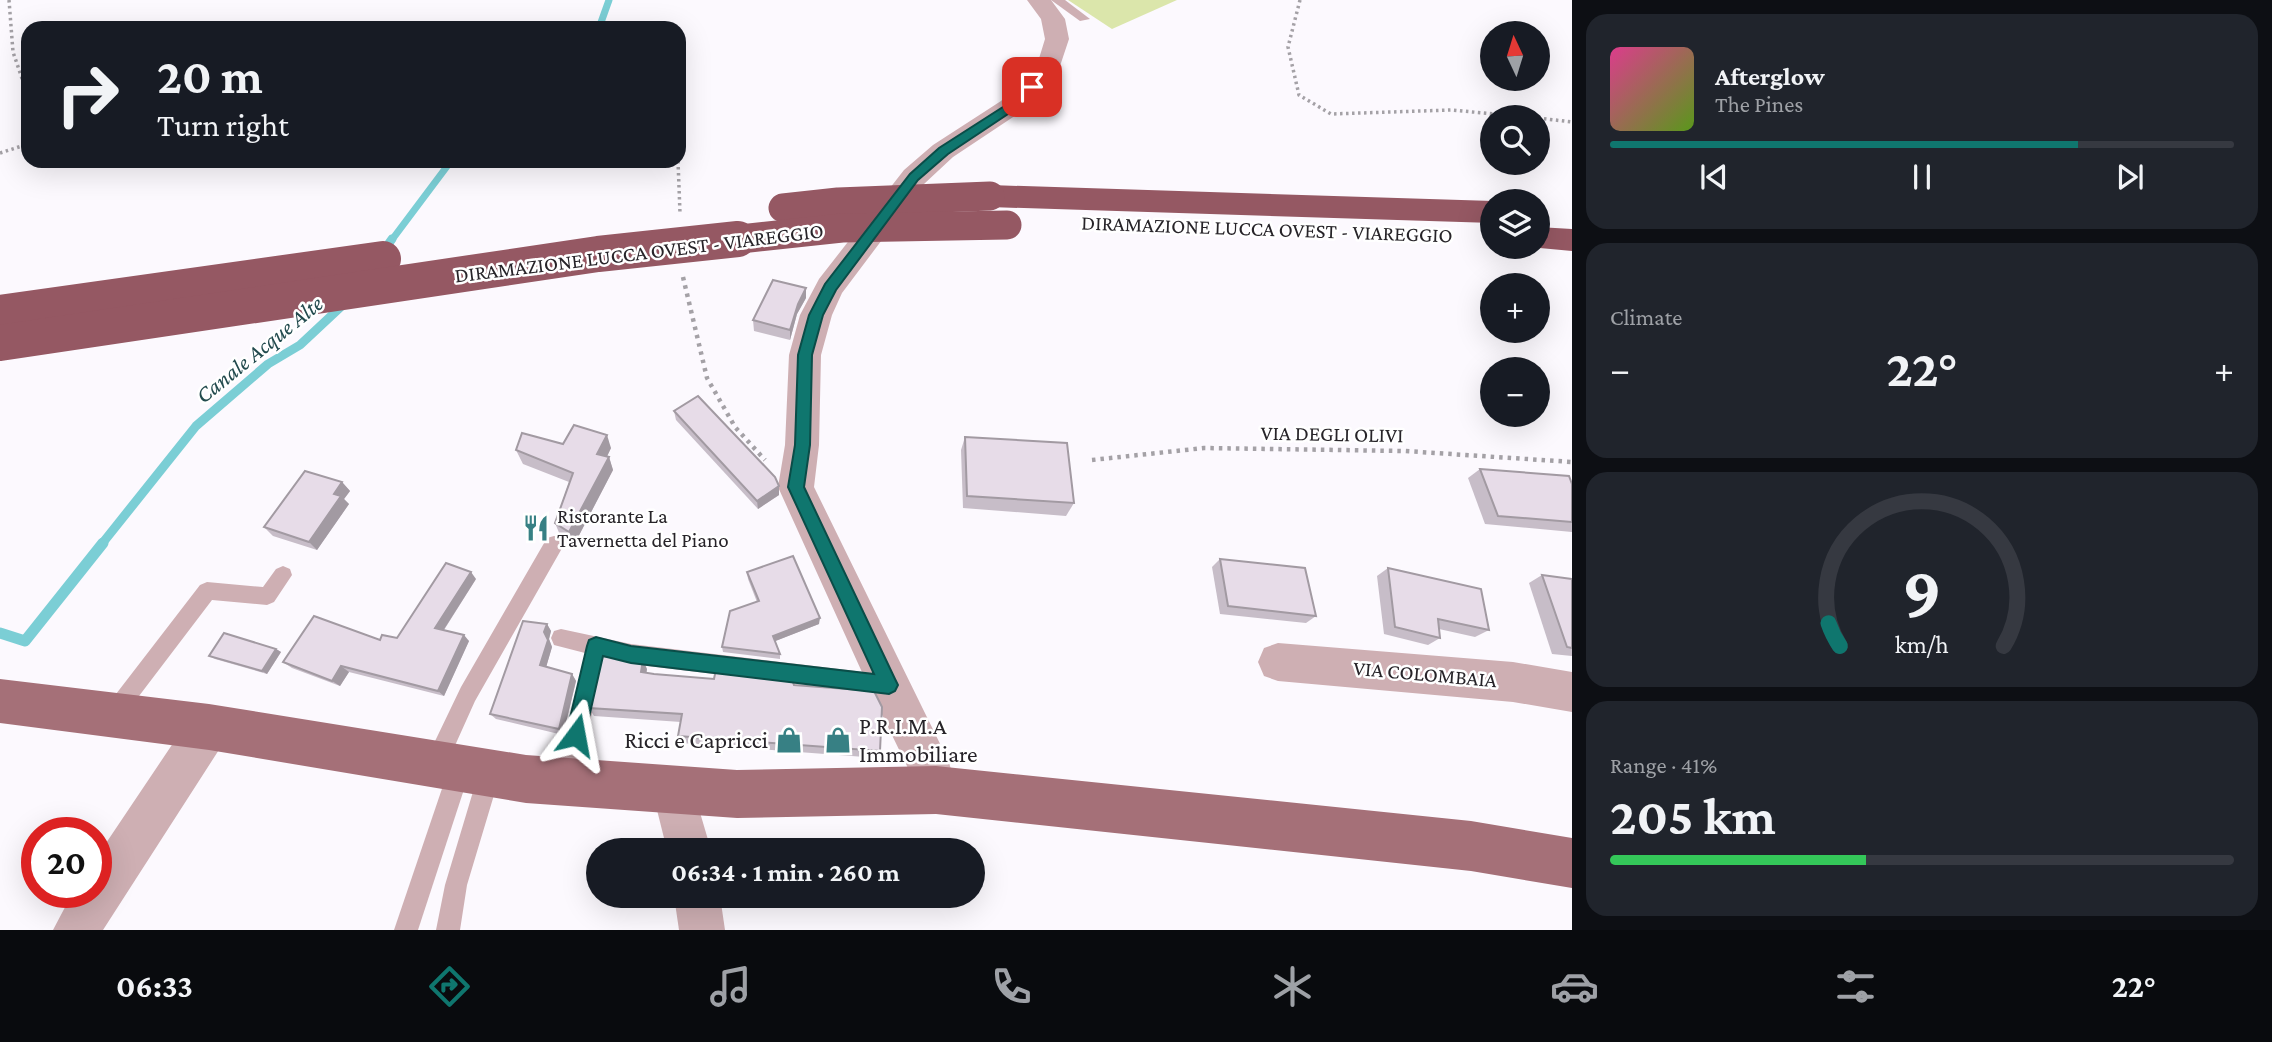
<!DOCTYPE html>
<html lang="en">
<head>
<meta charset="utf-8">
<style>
	:root { --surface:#171b24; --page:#20242c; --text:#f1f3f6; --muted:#9ea1a6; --line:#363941; --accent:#0f766e }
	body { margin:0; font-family:"Crimson Pro",serif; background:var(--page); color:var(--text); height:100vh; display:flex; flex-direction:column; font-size:26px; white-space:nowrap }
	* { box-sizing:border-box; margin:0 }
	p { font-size:23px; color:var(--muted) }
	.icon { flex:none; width:38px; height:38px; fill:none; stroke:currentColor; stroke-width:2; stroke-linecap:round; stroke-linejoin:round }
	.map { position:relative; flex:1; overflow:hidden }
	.sheet { display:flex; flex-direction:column; gap:14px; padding:14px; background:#0d0f14; width:700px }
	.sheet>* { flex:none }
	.top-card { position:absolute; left:21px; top:21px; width:665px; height:147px; border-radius:21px; box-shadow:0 7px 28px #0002; background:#171b24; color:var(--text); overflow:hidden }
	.needle { width:46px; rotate:356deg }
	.controls { position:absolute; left:1480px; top:21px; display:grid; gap:14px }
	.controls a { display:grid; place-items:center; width:70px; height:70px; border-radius:50%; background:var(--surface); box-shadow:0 7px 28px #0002; font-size:35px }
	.speed { position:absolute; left:21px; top:817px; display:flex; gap:14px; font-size:35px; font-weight:700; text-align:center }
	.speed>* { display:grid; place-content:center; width:91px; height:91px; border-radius:50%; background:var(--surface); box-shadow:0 7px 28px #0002; line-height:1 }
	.speed .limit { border:10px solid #d22; background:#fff; color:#111 }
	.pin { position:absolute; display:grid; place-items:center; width:60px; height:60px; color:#fff; margin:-30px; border-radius:14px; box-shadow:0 4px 10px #0006 }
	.me { position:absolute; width:77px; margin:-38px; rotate:13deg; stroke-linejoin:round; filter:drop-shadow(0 0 5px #0008) }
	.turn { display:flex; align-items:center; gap:24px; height:147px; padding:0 21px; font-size:32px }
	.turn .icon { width:91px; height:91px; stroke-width:2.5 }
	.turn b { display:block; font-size:49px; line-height:60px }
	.big { font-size:52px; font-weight:700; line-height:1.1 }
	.sheet .tile { flex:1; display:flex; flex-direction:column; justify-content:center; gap:10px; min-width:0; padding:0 24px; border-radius:21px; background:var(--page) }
	.sheet .dial { align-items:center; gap:0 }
	.dial svg { height:182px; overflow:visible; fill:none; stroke:var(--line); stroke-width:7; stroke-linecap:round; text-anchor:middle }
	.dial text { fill:var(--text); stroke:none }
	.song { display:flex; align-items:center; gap:21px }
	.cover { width:84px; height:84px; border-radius:10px; background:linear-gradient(135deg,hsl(330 70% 55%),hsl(90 70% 35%)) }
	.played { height:7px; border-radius:4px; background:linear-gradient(90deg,var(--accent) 75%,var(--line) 75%) }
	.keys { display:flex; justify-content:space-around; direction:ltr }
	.heat { display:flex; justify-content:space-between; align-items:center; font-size:38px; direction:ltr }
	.charge { height:10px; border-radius:5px; background:linear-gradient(90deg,#34c759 41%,var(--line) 0) }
	.trip { position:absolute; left:586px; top:838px; width:399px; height:70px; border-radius:35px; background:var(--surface); box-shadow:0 7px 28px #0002; font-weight:700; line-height:70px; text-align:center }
	.dock { display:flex; height:112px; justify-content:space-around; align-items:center; background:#090b0e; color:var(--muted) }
	.dock .icon { width:49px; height:49px }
	.dock .on { color:var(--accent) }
	.dock b { font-size:32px; color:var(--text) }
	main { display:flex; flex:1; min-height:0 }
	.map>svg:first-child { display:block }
</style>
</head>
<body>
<main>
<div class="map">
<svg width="1572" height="930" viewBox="0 0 1572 930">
	<rect width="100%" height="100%" fill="#fcf9fe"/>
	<path fill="#dbe6ab" d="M1068,0H1177L1112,29Z"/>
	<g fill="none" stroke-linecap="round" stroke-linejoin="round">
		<g stroke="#7bced5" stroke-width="7">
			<path d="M599,28L609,0"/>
			<path d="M391,241L451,161"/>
		</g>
		<g stroke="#7bced5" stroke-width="9">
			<path d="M382,253L392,239"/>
			<path d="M101,545L196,426L268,364L300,345L346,302"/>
		</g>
		<path stroke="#7bced5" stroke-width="11" d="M0,633L25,641L103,543"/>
		<g stroke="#a4a1a6" stroke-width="3.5" stroke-dasharray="2.5 3.5" stroke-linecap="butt">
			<path d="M9,0L13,52L28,96"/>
			<path d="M1300,0L1288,47L1299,95L1331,114L1451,110L1528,117"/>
			<path d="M1538,118L1572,122"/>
			<path d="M0,153L28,144"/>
			<path d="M678,161L680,213"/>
		</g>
		<g stroke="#a4a1a6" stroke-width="4.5" stroke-dasharray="3.5 5" stroke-linecap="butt">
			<path d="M683,277L707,378L735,427L765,460"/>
			<path d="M1092,460L1204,448L1405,451L1572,462"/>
		</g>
		<g fill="#ceafb3" fill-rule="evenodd">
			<path d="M1051,0H1065L1090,19L1080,21Z"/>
			<path d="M554,536L561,538L563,544L561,550L475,701L444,770L436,773L428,770L425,762L461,687L547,538Z"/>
			<path d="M283,566L290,569L292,575L274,602L267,605L212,600L120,721L113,724L106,721L103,714L106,707L200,585L207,582L263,587L276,569Z"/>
			<path d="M561,629L631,644L889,675L896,678L899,685L896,692L889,695L631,664L604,657L577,782L574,790L566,793L558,790L555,782L585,653L554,645L551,638L554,631Z"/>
			<path d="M459,760L467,763L470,771L418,930H394L448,771L451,763Z"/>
			<path d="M489,764L497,767L500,775L467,885L460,930H436L445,885L478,775L481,767Z"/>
		</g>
		<g fill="#ceafb3" fill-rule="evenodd">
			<path d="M1027,0H1051L1065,19L1069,39L1058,72L1019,113L953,157L924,184L842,293L832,315L821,355L819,445L814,487L948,760L958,790L951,805L936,812L921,805L907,766L871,692L778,487L785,445L789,355L800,315L819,279L904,170L933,145L1001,101L1037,65L1045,39L1041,19Z"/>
			<path d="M1278,643L1513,662L1572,672V712L1513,702L1278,681L1264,676L1258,662L1264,648Z"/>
			<path d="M209,706L224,712L230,727L224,742L103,930H53L73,892H96V858L194,712Z"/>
			<path d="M674,768L689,775L711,850H667L652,790L659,775Z"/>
			<path d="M674,896H720L725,930H679Z"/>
		</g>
		<path fill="#a57078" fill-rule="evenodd" d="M0,679L209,704L526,755L737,770L936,766L1471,821L1572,838V888L1471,871L936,814L737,818L526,803L209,750L0,723Z"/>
		<g fill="#955863" fill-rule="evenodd">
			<path d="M990,185L1493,201V223L990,207L979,203L975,196L979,189Z"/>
			<path d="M1538,227L1572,229V251L1529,247H1538Z"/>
		</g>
		<g stroke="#955863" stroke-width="29">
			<path d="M783,208L838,202L990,196"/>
			<path d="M722,241L842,228L1007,225"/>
		</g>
		<g stroke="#955863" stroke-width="36">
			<path d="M0,313L383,259"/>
			<path d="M0,343L598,254L738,239"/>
		</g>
	</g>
	<g fill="#c7bdc8">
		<path d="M806,298L797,314L790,340L754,331L753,320Z"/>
		<path d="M674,411L779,486V495L758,509L676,420Z"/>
		<path d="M965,437L1074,503L1066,516L963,508L961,450Z"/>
		<path d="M563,444L611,448L607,456L609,457L613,470L575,543L560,535L555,523L569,482L523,464L516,450Z"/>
		<path d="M1480,469L1572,484V532L1485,524L1468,478Z"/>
		<path d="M342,482L350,491L344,499L349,504L317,550L273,536L264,527Z"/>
		<path d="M1220,559L1316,616L1306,623L1220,614L1212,567Z"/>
		<path d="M1388,568L1489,630L1475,637L1439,629L1440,638L1428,645L1384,634L1377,576Z"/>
		<path d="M747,572L819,624L775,641L780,654V659L723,652L722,647L757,602L748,579Z"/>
		<path d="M1542,575L1572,579V656L1552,654L1529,583Z"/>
		<path d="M476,579L444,630L469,641L444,696L349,672L340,686L292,668L283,662L380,640L397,638Z"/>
		<path d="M547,624L551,631L549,639L552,647L546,667L572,674L576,681L563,735L496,719L490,714Z"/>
		<path d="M276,649L281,652L267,674L215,659L209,656Z"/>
		<path d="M647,669L646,673L654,674L794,685L880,751L878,758L681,743L678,736L681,722L594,716L589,708Z"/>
	</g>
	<g fill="#a29aa2">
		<path d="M806,288V298L797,314L790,340V330L798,304Z"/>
		<path d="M607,435L611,448L602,467L597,454Z"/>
		<path d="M609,457L613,470L575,543L569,532Z"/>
		<path d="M342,482L350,491L344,499L349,504L317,550L309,542L334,494Z"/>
		<path d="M779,486V495L758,509L757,501Z"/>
		<path d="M471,572L476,579L441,634L435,628Z"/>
		<path d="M820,618L819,624L773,642V636Z"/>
		<path d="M547,624L551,631L549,639L552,647L545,671L540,665L544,632Z"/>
		<path d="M464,635L469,641L444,696L438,691Z"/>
		<path d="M276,649L281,652L267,674L262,671Z"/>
		<path d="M643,660L647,669L645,681L641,672Z"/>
		<path d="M341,666L349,672L340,686L332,681Z"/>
		<path d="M572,674L576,681L563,735L559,729Z"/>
	</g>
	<g fill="#e7dce8" stroke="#a29aa2" stroke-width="2">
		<path d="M773,280L806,288L798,304L790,330L753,320Z"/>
		<path d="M698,396L775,477L779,486L757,501L674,411Z"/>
		<path d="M574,425L607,435L597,454L609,457L569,532L555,523L573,473L516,450L522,433L563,444Z"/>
		<path d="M965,437L1067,443L1074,503L967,496Z"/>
		<path d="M1480,469L1569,476L1572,484V522L1498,516Z"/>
		<path d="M305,471L342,482L334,494L341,496L309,542L264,527Z"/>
		<path d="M793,556L820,618L773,636L780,654L722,647L730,611L759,601L747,572Z"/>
		<path d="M1220,559L1305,568L1316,616L1228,606Z"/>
		<path d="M446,563L471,572L435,628L464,635L438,691L341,666L332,681L283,662L314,616L380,640L382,635L397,638Z"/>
		<path d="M1388,568L1481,589L1489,630L1438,619L1440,638L1395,627Z"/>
		<path d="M1542,575L1572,579V648L1567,647Z"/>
		<path d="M523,621L547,624L544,632L548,640L540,665L572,674L559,729L490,714Z"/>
		<path d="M224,633L276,649L262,671L209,656Z"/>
		<path d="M600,656L643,660L641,672L654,674L714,679L716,669L791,677L794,685L874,691L882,707L880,751L678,736L682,714L589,708Z"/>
	</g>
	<path fill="#0f766e" stroke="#0a4d48" stroke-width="2" d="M1028,84L1038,87L1014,110L948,154L918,180L836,290L823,315L812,355L810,445L804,487L895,679L898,685L895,691L889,694L631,663L603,656L585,735L582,742L576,745L569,742L566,735L587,646L589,640L596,637L631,646L874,674L788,487L795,445L798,355L809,315L825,284L910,174L939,148L1006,105Z"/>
	<defs>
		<g id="restaurant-bare" transform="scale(2.1)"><path d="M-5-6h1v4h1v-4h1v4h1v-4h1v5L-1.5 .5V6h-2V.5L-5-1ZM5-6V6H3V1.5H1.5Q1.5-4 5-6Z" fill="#378084" stroke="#fff" stroke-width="2.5" paint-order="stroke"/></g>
		<g id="shop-bare" transform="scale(2.1)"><path d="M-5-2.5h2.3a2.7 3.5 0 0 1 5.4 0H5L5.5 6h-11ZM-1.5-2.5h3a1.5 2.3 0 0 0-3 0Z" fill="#378084" stroke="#fff" stroke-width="2.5" paint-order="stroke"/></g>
	</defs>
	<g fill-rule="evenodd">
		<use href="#restaurant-bare" x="536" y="528"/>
		<use href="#shop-bare" x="789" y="740"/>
		<use href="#shop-bare" x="838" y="740"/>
	</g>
	<g text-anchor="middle" stroke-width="5" stroke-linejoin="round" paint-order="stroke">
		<g font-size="21" fill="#272429" stroke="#fff">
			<text transform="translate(1267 229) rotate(2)" y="7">DIRAMAZIONE LUCCA OVEST - VIAREGGIO</text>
			<text transform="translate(639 253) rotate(-7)" y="7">DIRAMAZIONE LUCCA OVEST - VIAREGGIO</text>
			<text transform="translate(1332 434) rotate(1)" y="7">VIA DEGLI OLIVI</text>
			<text transform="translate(1425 674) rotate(5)" y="7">VIA COLOMBAIA</text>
		</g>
		<g font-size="21" fill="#272429" stroke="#fff" text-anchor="start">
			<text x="557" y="523">Ristorante La<tspan x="557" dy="24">Tavernetta del Piano</tspan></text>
		</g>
		<g font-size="23" font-style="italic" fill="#224a4d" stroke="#fff">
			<text transform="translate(259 349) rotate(-39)" y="8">Canale Acque Alte</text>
		</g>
		<g font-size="24" fill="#272429" stroke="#fff" text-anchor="start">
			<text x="859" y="734">P.R.I.M.A<tspan x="859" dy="28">Immobiliare</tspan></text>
			<text x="768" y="748" text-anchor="end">Ricci e Capricci</text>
		</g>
	</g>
</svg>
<div class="controls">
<a><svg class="needle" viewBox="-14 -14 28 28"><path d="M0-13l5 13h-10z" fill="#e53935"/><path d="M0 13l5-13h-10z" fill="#9ea1a6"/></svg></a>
<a><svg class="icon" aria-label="search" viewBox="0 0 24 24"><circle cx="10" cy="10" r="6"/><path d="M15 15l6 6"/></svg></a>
<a><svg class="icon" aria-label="layers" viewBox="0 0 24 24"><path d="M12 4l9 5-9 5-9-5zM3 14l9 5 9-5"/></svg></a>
<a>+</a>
<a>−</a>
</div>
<div class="speed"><div class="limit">20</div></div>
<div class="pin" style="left:1032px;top:87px;background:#d93025"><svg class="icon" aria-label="arrive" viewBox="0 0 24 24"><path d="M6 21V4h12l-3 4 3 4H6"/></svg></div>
<svg class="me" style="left:576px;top:735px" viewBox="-20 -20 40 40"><path d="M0-17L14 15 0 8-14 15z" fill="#0f766e" stroke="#fff" stroke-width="4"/></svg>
<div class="trip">06:34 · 1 min · 260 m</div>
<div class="top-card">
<div class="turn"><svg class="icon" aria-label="right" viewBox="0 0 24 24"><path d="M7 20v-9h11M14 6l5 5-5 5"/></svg><div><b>20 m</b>Turn right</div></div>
</div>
</div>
<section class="sheet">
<div class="tile">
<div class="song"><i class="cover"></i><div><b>Afterglow</b><p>The Pines</p></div></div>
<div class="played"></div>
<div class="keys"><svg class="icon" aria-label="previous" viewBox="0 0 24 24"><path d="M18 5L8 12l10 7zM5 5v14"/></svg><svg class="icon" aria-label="pause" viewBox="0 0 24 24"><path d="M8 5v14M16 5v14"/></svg><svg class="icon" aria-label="next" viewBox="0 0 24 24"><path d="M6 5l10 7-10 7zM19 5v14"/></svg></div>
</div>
<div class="tile"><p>Climate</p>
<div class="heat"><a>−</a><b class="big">22°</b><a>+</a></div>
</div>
<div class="tile dial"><svg viewBox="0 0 100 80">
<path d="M14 69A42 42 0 1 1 86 69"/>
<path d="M14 69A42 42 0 0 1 9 59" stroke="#0f766e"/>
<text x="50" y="56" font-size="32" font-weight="700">9</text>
<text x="50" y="72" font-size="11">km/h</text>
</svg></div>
<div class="tile"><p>Range · 41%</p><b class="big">205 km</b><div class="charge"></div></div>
</section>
</main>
<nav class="dock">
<b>06:33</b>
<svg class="icon on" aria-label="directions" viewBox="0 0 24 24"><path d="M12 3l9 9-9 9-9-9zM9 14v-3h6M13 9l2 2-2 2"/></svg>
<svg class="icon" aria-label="music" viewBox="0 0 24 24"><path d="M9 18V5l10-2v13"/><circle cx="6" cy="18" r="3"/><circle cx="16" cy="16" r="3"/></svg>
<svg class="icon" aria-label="phone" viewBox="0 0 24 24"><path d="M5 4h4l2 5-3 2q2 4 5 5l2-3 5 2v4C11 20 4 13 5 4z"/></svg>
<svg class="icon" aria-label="climate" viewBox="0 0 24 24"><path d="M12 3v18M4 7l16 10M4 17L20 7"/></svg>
<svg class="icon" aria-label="car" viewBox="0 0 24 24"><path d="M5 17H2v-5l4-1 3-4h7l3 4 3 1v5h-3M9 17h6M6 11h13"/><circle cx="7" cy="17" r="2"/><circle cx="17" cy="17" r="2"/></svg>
<svg class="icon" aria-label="filters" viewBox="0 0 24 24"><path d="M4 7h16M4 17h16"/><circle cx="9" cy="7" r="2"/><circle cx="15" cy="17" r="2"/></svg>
<b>22°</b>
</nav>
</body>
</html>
